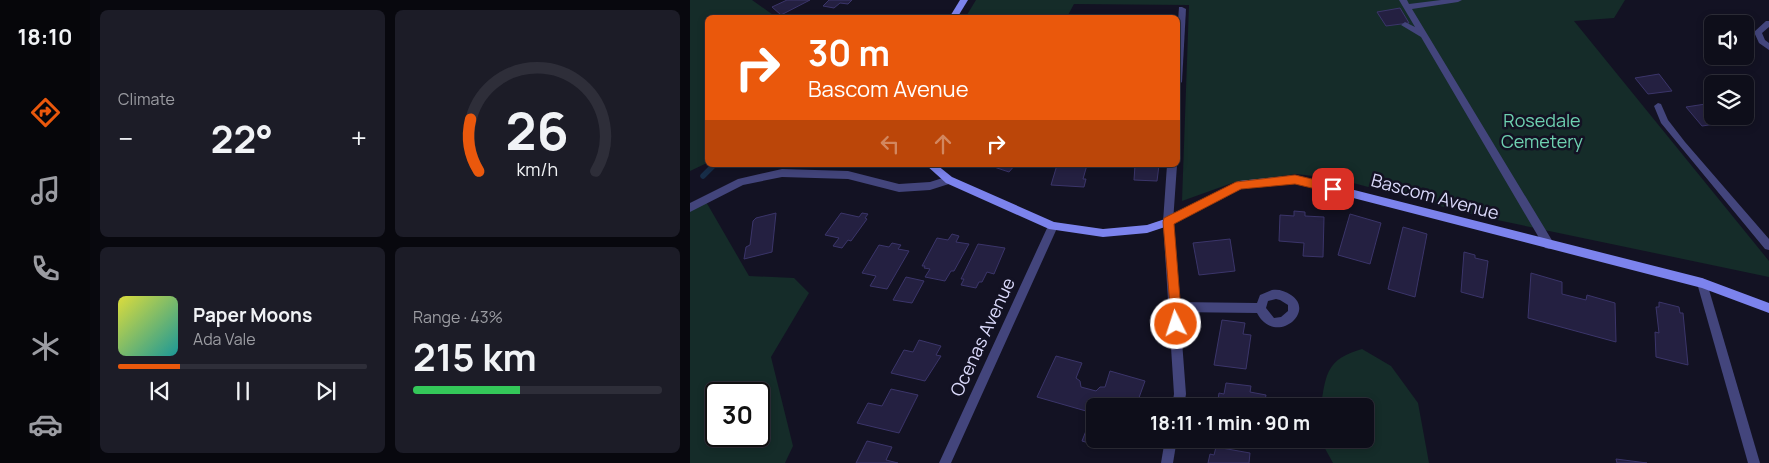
<!DOCTYPE html>
<html lang="en">
<head>
<meta charset="utf-8">
<style>
	:root { --surface:#0e0e1a; --page:#1c1c27; --text:#f1f3f6; --muted:#9b9ca2; --line:#2e2e39; --accent:#ea580c }
	body { margin:0; font-family:Manrope,sans-serif; background:var(--page); color:var(--text); height:100vh; display:flex; flex-direction:column; font-size:19px; white-space:nowrap }
	* { box-sizing:border-box; margin:0 }
	p { font-size:16px; color:var(--muted) }
	.icon { flex:none; width:28px; height:28px; fill:none; stroke:currentColor; stroke-width:2; stroke-linecap:round; stroke-linejoin:round }
	.map { position:relative; flex:1; overflow:hidden }
	.side { display:flex; flex-direction:column; gap:10px; padding:10px; background:#08080e; width:600px }
	.side>* { flex:none }
	.hud { position:absolute; left:15px; top:15px; width:475px; height:152px; border-radius:8px; box-shadow:0 2px 8px #0003,0 0 0 1px var(--line); background:#ea580c; color:#fff; overflow:hidden }
	.fabs { position:absolute; left:1014px; top:15px; display:grid; gap:10px }
	.fabs a { display:grid; place-items:center; width:50px; height:50px; border-radius:8px; background:var(--surface); box-shadow:0 2px 8px #0003,0 0 0 1px var(--line); font-size:25px }
	.speed { position:absolute; left:15px; top:382px; display:flex; gap:10px; font-size:25px; font-weight:700; text-align:center }
	.speed>* { display:grid; place-content:center; width:65px; height:65px; border-radius:50%; background:var(--surface); box-shadow:0 2px 8px #0003,0 0 0 1px var(--line); line-height:1 }
	.speed .limit { border:2px solid #111; border-radius:8px; background:#fff; color:#111 }
	.pin { position:absolute; display:grid; place-items:center; width:42px; height:42px; color:#fff; margin:-21px; border-radius:10px; box-shadow:0 2px 8px #0006 }
	.me { position:absolute; width:55px; margin:-28px; rotate:356deg; stroke-linejoin:round; filter:drop-shadow(0 0 4px #0008) }
	.turn { display:flex; align-items:center; gap:18px; height:105px; padding:0 20px; font-size:22px }
	.turn .icon { width:65px; height:65px; stroke-width:2.5 }
	.turn b { display:block; font-size:35px; line-height:42px }
	.lanes { display:flex; align-items:center; height:48px; padding:0 20px; background:#0003; justify-content:center; gap:25px; direction:ltr }
	.lanes .off { opacity:.35 }
	.big { font-size:38px; font-weight:700; line-height:1.1 }
	.side .widget { flex:1; display:flex; flex-direction:column; justify-content:center; gap:8px; min-width:0; padding:0 18px; border-radius:8px; background:var(--page) }
	.side .dial { align-items:center; gap:0 }
	.dial svg { height:130px; overflow:visible; fill:none; stroke:var(--line); stroke-width:7; stroke-linecap:round; text-anchor:middle }
	.dial text { fill:var(--text); stroke:none }
	.song { display:flex; align-items:center; gap:15px }
	.cover { width:60px; height:60px; border-radius:8px; background:linear-gradient(135deg,hsl(60 70% 55%),hsl(180 70% 35%)) }
	.played { height:5px; border-radius:2px; background:linear-gradient(90deg,var(--accent) 25%,var(--line) 25%) }
	.keys { display:flex; justify-content:space-around; direction:ltr }
	.heat { display:flex; justify-content:space-between; align-items:center; font-size:28px; direction:ltr }
	.charge { height:8px; border-radius:4px; background:linear-gradient(90deg,#34c759 43%,var(--line) 0) }
	.side .tiles { flex:1; display:grid; gap:10px; grid-template-columns:repeat(2,1fr) }
	.trip { position:absolute; left:396px; top:398px; width:288px; height:50px; border-radius:8px; background:var(--surface); box-shadow:0 2px 8px #0003,0 0 0 1px var(--line); font-weight:700; line-height:50px; text-align:center }
	main { display:flex; flex:1; min-height:0 }
	.tabs { display:flex; flex-direction:column; width:90px; justify-content:space-around; align-items:center; background:#06060a; color:var(--muted) }
	.tabs .icon { width:35px; height:35px }
	.tabs .active { color:var(--accent) }
	.tabs b { font-size:22px; color:var(--text) }
	.map>svg:first-child { display:block }
</style>
</head>
<body>
<main>
<nav class="tabs">
<b>18:10</b>
<svg class="icon active" aria-label="directions" viewBox="0 0 24 24"><path d="M12 3l9 9-9 9-9-9zM9 14v-3h6M13 9l2 2-2 2"/></svg>
<svg class="icon" aria-label="music" viewBox="0 0 24 24"><path d="M9 18V5l10-2v13"/><circle cx="6" cy="18" r="3"/><circle cx="16" cy="16" r="3"/></svg>
<svg class="icon" aria-label="phone" viewBox="0 0 24 24"><path d="M5 4h4l2 5-3 2q2 4 5 5l2-3 5 2v4C11 20 4 13 5 4z"/></svg>
<svg class="icon" aria-label="climate" viewBox="0 0 24 24"><path d="M12 3v18M4 7l16 10M4 17L20 7"/></svg>
<svg class="icon" aria-label="car" viewBox="0 0 24 24"><path d="M5 17H2v-5l4-1 3-4h7l3 4 3 1v5h-3M9 17h6M6 11h13"/><circle cx="7" cy="17" r="2"/><circle cx="17" cy="17" r="2"/></svg>
</nav>
<section class="side">
<div class="tiles">
<div class="widget"><p>Climate</p>
<div class="heat"><a>−</a><b class="big">22°</b><a>+</a></div>
</div>
<div class="widget dial"><svg viewBox="0 0 100 80">
<path d="M14 69A42 42 0 1 1 86 69"/>
<path d="M14 69A42 42 0 0 1 9 37" stroke="#ea580c"/>
<text x="50" y="56" font-size="32" font-weight="700">26</text>
<text x="50" y="72" font-size="11">km/h</text>
</svg></div>
<div class="widget">
<div class="song"><i class="cover"></i><div><b>Paper Moons</b><p>Ada Vale</p></div></div>
<div class="played"></div>
<div class="keys"><svg class="icon" aria-label="previous" viewBox="0 0 24 24"><path d="M18 5L8 12l10 7zM5 5v14"/></svg><svg class="icon" aria-label="pause" viewBox="0 0 24 24"><path d="M8 5v14M16 5v14"/></svg><svg class="icon" aria-label="next" viewBox="0 0 24 24"><path d="M6 5l10 7-10 7zM19 5v14"/></svg></div>
</div>
<div class="widget"><p>Range · 43%</p><b class="big">215 km</b><div class="charge"></div></div>
</div>
</section>
<div class="map">
<svg width="1079" height="463" viewBox="0 0 1079 463">
	<rect width="100%" height="100%" fill="#131223"/>
	<g fill="#152c29" fill-rule="evenodd">
		<path d="M0,0H62L86,17L18,18L17,163L0,171Z"/>
		<path d="M286,0H935L924,18L884,21L1079,261V277L788,216L648,179L606,174L545,182L492,201L499,5L384,4L377,17L275,18Z"/>
		<path d="M15,200L59,276L104,278L119,293L81,357L103,446L95,463H0V208ZM26,394H69V436H26Z"/>
		<path d="M672,349L701,366L728,403L739,463H643L632,443V439H675V406H631C636,373 637,359 672,349Z"/>
	</g>
	<g fill="none" stroke-linecap="round" stroke-linejoin="round">
		<path stroke="#172d48" stroke-width="5.5" d="M13,176L24,165"/>
	</g>
	<g fill="#242041" stroke="#3b356a">
		<path d="M97,0H120L91,15L82,7Z"/>
		<path d="M139,0H162L158,4L150,3L144,8L133,6Z"/>
		<path d="M710,8L719,23L696,26L687,12Z"/>
		<path d="M969,74L982,91L958,94L945,78Z"/>
		<path d="M1022,103V116H1044L1047,121L1012,126L996,107Z"/>
		<path d="M298,165H325L319,172Z"/>
		<path d="M367,165H397L393,179H396L394,187L361,185Z"/>
		<path d="M445,165H469L467,181L444,180Z"/>
		<path d="M604,211L615,212V216L634,217L633,257L613,256L614,243L589,241L590,215L604,216Z"/>
		<path d="M86,213L82,252L54,259L56,247L60,245L63,221L66,218Z"/>
		<path d="M151,213L169,217L172,213L178,214L175,218L177,219L161,241L158,240L152,248L143,246L149,238L135,235Z"/>
		<path d="M660,214L691,223L680,264L648,255Z"/>
		<path d="M713,227L737,234L725,297L698,289Z"/>
		<path d="M262,234L269,236L266,242L279,244L264,271H261L255,281L235,277L240,269L234,268L235,266H232L247,238L258,240Z"/>
		<path d="M540,239L545,271L509,275L503,243Z"/>
		<path d="M202,243L211,245L208,249L219,251L197,289L180,286L186,276L172,273L189,245L199,247Z"/>
		<path d="M288,244L315,248L304,274L297,272L292,282H289L286,288L271,285L274,279H271Z"/>
		<path d="M774,252L785,255V258L798,261L793,298L771,292Z"/>
		<path d="M841,273L872,282V294L896,300L897,295L925,303L926,342L838,318Z"/>
		<path d="M216,277L234,281L222,303L203,300Z"/>
		<path d="M969,302L989,307L990,313H993L998,365L966,357L965,332L969,333L966,307H969Z"/>
		<path d="M532,320L555,323L553,334L561,335L556,369L524,365Z"/>
		<path d="M229,340L251,346L246,355L251,356L235,381L201,373L214,350L223,352Z"/>
		<path d="M366,356L392,363L386,378L390,381L391,387L406,391L410,387H415L420,371L455,381L446,406L432,405L431,406H405V439H418L415,448L392,441L403,413L347,397Z"/>
		<path d="M536,383L561,386L560,392L576,395L574,406H527L529,393L534,394Z"/>
		<path d="M201,389L228,395L209,433L167,423L178,403L192,406Z"/>
		<path d="M177,441L202,447L196,460L208,463H166Z"/>
		<path d="M526,447L560,453L559,463H518L520,454L524,455Z"/>
		<path d="M926,459L957,463H927Z"/>
	</g>
	<g fill="none" stroke-linecap="round" stroke-linejoin="round">
		<g fill="#43457c" fill-rule="evenodd">
			<path d="M709,0H717L719,4L751,0H772L768,2L722,9L863,242L864,245L863,248L859,249L855,248L731,37L711,25L715,22L725,27Z"/>
			<path d="M1076,21H1079V27L1072,33L1075,40L1079,43V50L1069,43L1064,32Z"/>
			<path d="M968,103L971,104L978,120L995,142L1079,239V250L1075,249L971,123L964,106Z"/>
			<path d="M582,290C589,289 595,291 601,295C627,312 585,347 567,313L485,312L481,310L480,307L481,304L485,302L567,303L570,295ZM586,299L590,300L598,305V311L591,317L584,318L576,308L578,301Z"/>
		</g>
		<g fill="#43457c" fill-rule="evenodd">
			<path d="M489,7H492L496,9L492,82L488,85V21Z"/>
			<path d="M477,165H487L483,222L496,394L494,406H482L484,394L473,222Z"/>
			<path d="M92,169L158,171L209,184L240,182L259,176L264,180L262,183L240,190L209,192L158,179L92,177L53,185L0,212V203L48,179Z"/>
			<path d="M363,222L367,223L368,226L261,463H249L358,226L359,223Z"/>
			<path d="M1012,278L1016,280L1017,283L1070,463H1058L1007,283L1008,280Z"/>
			<path d="M475,439H487L483,463H471Z"/>
		</g>
		<g fill="#7c83ed" fill-rule="evenodd">
			<path d="M270,0H278L267,18H259Z"/>
			<path d="M236,165H247L262,177L364,222L413,229L457,225L475,219L549,181L605,175L1012,278L1079,303V313L1012,288L605,183L551,189L481,225L457,233L413,237L359,229L256,183Z"/>
		</g>
	</g>
	<path fill="#ea580c" stroke="#983908" d="M605,175L643,184L648,189L643,193L605,184L551,189L484,224L492,324L491,329L486,330L482,329L473,222L474,218L546,182Z"/>
	<g text-anchor="middle" stroke-width="5" stroke-linejoin="round" paint-order="stroke">
		<g font-size="18" fill="#6ed0b0" stroke="#131223">
			<text x="852" y="127">Rosedale<tspan x="852" dy="21">Cemetery</tspan></text>
		</g>
		<g font-size="18" fill="#dad9fa" stroke="#131223">
			<text transform="translate(745 197) rotate(15)" y="6">Bascom Avenue</text>
			<text transform="translate(293 337) rotate(-65)" y="6">Ocenas Avenue</text>
		</g>
	</g>
</svg>
<div class="fabs">
<a><svg class="icon" aria-label="sound" viewBox="0 0 24 24"><path d="M4 9h4l5-4v14l-5-4H4zM17 9q2 3 0 6"/></svg></a>
<a><svg class="icon" aria-label="layers" viewBox="0 0 24 24"><path d="M12 4l9 5-9 5-9-5zM3 14l9 5 9-5"/></svg></a>
</div>
<div class="speed"><div class="limit">30</div></div>
<div class="pin" style="left:643px;top:189px;background:#d93025"><svg class="icon" aria-label="arrive" viewBox="0 0 24 24"><path d="M6 21V4h12l-3 4 3 4H6"/></svg></div>
<svg class="me" style="left:486px;top:324px" viewBox="-20 -20 40 40"><circle r="17" fill="#ea580c" stroke="#fff" stroke-width="3"/><path d="M0-11L8 9 0 5-8 9z" fill="#fff"/></svg>
<div class="trip">18:11 · 1 min · 90 m</div>
<div class="hud">
<div class="turn"><svg class="icon" aria-label="right" viewBox="0 0 24 24"><path d="M7 20v-9h11M14 6l5 5-5 5"/></svg><div><b>30 m</b>Bascom Avenue</div></div>
<div class="lanes"><svg class="icon off" aria-label="left" viewBox="0 0 24 24"><path d="M17 20v-9H6M10 6l-5 5 5 5"/></svg><svg class="icon off" aria-label="ahead" viewBox="0 0 24 24"><path d="M12 20V5M6 11l6-6 6 6"/></svg><svg class="icon" aria-label="right" viewBox="0 0 24 24"><path d="M7 20v-9h11M14 6l5 5-5 5"/></svg></div>
</div>
</div>
</main>
</body>
</html>
